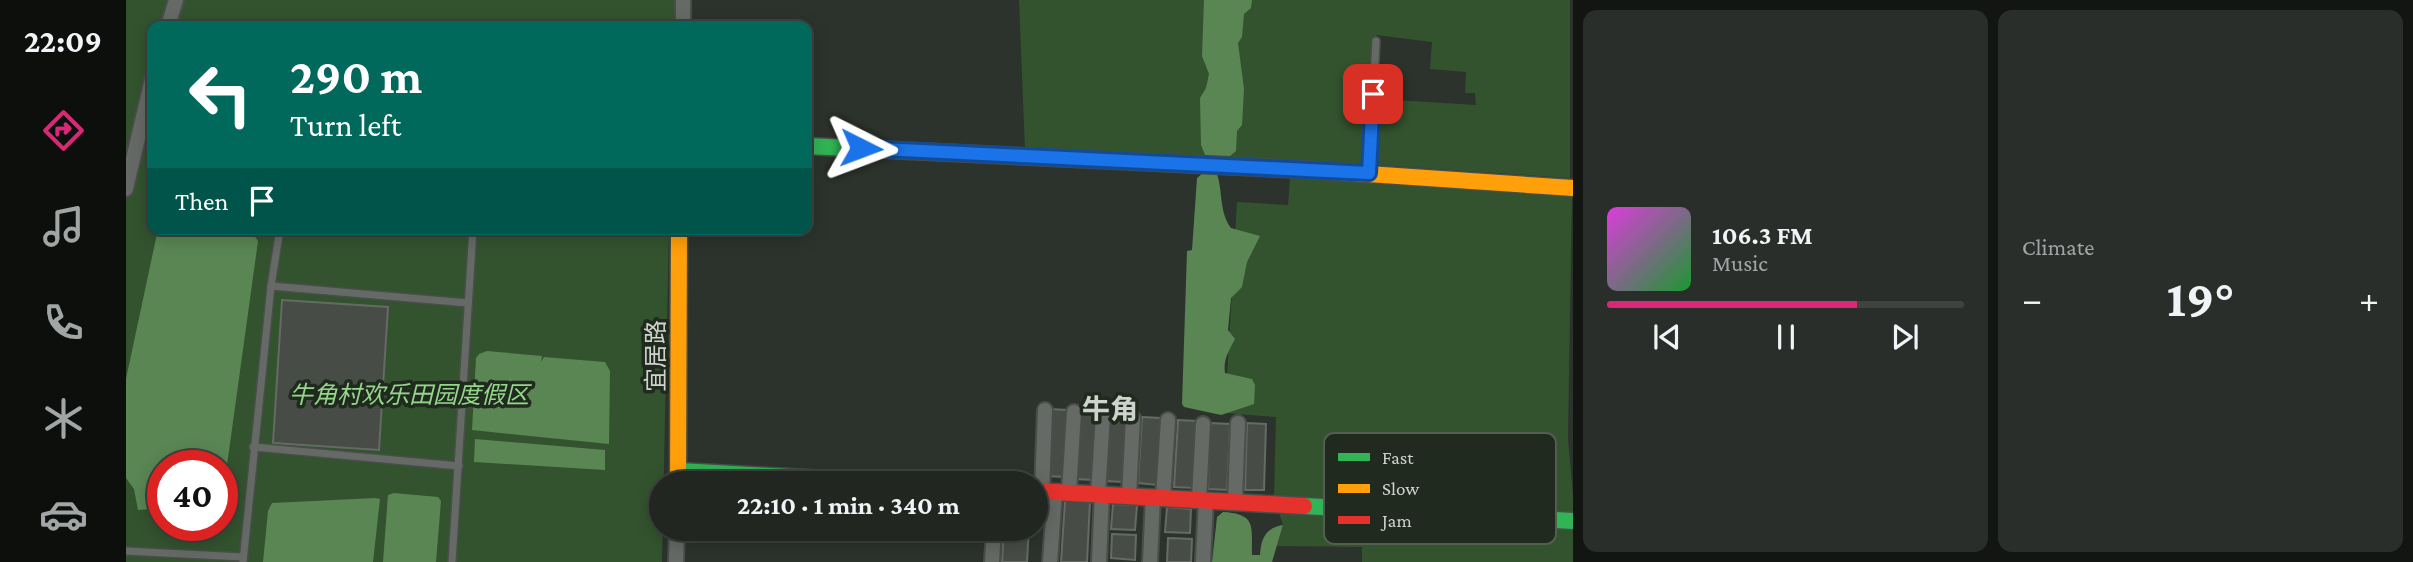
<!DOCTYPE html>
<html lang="en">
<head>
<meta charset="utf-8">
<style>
	:root { --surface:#212621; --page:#292e2a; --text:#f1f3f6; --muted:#a2a5a5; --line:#3e433f; --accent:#db2777 }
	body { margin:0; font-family:"Crimson Pro","Noto Sans SC",serif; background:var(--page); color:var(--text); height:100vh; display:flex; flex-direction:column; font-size:26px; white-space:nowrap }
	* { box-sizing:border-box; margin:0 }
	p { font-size:23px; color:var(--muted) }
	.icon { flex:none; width:38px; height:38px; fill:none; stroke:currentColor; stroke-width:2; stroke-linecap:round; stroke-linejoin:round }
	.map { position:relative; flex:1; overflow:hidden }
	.side { display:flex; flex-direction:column; gap:10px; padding:10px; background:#121512; width:840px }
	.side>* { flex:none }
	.hud { position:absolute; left:21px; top:21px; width:665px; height:214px; border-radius:14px; box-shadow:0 4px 18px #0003,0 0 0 2px var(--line); background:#00695c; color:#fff; overflow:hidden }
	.speed { position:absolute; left:21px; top:450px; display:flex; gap:14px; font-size:35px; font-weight:700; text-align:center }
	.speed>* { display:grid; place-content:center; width:91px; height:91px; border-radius:50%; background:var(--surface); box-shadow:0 4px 18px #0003,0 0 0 2px var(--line); line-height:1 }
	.speed .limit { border:10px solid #d22; background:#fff; color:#111 }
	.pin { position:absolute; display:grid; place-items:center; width:60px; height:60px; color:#fff; margin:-30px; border-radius:14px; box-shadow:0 4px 10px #0006 }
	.me { position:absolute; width:77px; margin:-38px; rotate:93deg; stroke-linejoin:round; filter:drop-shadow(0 0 5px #0008) }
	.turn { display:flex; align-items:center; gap:24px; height:147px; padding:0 28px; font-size:32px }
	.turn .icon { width:91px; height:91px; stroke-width:2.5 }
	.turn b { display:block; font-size:49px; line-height:60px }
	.then { display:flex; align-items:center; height:66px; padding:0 28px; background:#0003; gap:14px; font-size:26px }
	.big { font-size:52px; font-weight:700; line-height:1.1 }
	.side .card { flex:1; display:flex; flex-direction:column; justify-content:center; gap:10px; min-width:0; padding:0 24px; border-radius:14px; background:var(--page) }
	.song { display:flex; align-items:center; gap:21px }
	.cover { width:84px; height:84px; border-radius:10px; background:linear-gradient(135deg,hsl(300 70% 55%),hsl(130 70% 35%)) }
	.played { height:7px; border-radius:4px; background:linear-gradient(90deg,var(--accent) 70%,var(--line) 70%) }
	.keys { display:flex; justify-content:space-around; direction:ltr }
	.heat { display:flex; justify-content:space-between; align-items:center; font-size:38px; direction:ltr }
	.side .tiles { flex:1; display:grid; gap:10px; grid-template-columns:repeat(2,1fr) }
	.trip { position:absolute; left:523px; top:471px; width:399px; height:70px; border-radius:35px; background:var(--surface); box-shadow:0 4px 18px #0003,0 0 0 2px var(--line); font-weight:700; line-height:70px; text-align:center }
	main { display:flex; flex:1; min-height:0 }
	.dock { display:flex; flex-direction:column; width:126px; justify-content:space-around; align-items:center; background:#0d0f0d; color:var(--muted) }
	.dock .icon { width:49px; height:49px }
	.dock .selected { color:var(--accent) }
	.dock b { font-size:32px; color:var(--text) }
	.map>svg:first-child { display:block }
</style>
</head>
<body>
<main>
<nav class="dock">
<b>22:09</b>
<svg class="icon selected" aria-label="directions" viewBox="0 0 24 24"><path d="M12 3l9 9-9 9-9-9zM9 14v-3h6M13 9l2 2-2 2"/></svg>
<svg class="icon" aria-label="music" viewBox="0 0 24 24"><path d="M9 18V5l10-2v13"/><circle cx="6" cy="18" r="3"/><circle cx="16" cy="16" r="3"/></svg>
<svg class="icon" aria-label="phone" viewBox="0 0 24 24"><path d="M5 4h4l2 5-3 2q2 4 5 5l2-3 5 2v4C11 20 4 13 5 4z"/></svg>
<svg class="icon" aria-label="climate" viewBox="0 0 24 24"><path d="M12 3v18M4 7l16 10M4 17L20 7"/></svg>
<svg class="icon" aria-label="car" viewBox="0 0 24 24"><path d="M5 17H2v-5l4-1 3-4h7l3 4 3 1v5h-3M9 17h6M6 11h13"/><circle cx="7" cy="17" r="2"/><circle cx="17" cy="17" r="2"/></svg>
</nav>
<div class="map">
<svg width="1447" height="562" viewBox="0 0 1447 562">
	<rect width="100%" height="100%" fill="#2c322c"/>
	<g fill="#33532e" fill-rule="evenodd">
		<path d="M0,0H548V26H26V229H543L536,562H0ZM37,466H96V525H37Z"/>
		<path d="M893,0H1444V178L1250,165L1253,99L1350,105L1349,93H1339L1340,72L1304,69L1306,42L1250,35L1239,167L899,150Z"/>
		<path d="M1164,178L1446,194L1442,439L1447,495V562H1236V547L1151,546L1157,525L1148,497L1150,417L1099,413L1111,202L1162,205Z"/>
	</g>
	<g fill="#5a8654">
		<path d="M1078,0H1126L1125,8L1118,14L1116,37L1112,43L1118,89L1116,125L1111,131L1110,151L1104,156L1079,155L1075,145L1074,98L1080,88L1083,74L1076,56Z"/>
		<path d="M1077,173L1091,174C1097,192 1093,212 1105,228L1134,236L1121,262L1116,287L1105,298L1102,330L1109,339C1103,351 1097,359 1099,373L1126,379L1129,385L1128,404L1095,415L1058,407L1056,404L1061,251L1066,250L1071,178Z"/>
		<path d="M32,229L125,231L132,241L97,494L96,497V466H37V508L12,510L8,489L0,478V379Z"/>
		<path d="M361,351L416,356L415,362L418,357L479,362L484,371L483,444L346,430L350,358L353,354Z"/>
		<path d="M349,439L479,450V470L348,462Z"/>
		<path d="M268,493L312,497L315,501L310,562H257L262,495Z"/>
		<path d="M249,498L254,499L247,562H137L142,511L146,503Z"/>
		<path d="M1097,512C1132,514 1125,528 1126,555H1134C1135,539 1139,528 1157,525L1146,562H1086L1091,517Z"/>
	</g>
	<g fill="#474c47" stroke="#656a65" stroke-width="2">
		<path d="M156,300L262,307L253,450L147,443Z"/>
		<path d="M923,409L942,410L939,477L919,476Z"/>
		<path d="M952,412L971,413L968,480L948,479Z"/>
		<path d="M982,414L1001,415L998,482L978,481Z"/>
		<path d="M1016,417L1035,418L1032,485L1012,483Z"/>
		<path d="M1052,420L1071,421L1068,488L1048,487Z"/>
		<path d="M1084,423L1104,424L1101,490L1082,489Z"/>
		<path d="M1121,423L1140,424L1138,490H1119Z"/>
		<path d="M939,500L964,502L961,562H935Z"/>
		<path d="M987,504L1011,505L1009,530L985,529Z"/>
		<path d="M1041,507L1065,509L1064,533L1039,532Z"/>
		<path d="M878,528H903L901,562H876Z"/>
		<path d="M986,534L1010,535L1009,560L985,558Z"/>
		<path d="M1042,538L1066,539L1065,562H1041Z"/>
	</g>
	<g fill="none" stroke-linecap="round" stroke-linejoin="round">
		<g stroke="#494e49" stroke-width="10">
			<g id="lane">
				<path d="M1243,170L1250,41"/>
				<path d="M145,286L342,303"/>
				<path d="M127,447L333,466"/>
				<path d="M0,551L117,557"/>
				<path d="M117,562L145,286L154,229"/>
				<path d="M326,562L347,229"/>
			</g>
		</g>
		<g stroke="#494e49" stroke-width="18">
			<g id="street">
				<path d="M42,26L50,0"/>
				<path d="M557,26V0"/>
				<path d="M0,189L26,79"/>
				<path d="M916,491L919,410"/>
				<path d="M943,492L948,412"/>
				<path d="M972,494L977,415"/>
				<path d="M1003,496L1007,418"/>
				<path d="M1037,498L1042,420"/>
				<path d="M1073,499L1077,424"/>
				<path d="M1109,501L1112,423"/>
				<path d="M550,562L551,528"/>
				<path d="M866,562L868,528"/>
				<path d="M924,562L929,492"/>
				<path d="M973,562L976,494"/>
				<path d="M1024,562L1027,497"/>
				<path d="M1077,562L1080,500"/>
			</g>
		</g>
		<g stroke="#494e49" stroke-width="19">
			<g id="fast">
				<path d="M681,146L1183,170"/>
				<path d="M553,471L772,483"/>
				<path d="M1178,506L1447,521"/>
			</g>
		</g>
		<g stroke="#494e49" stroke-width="19">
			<g id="slow">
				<path d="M1183,170L1447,188"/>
				<path d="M552,483L553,229"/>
			</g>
		</g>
		<g stroke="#494e49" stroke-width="19">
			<path id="jam" d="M910,491L1178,506"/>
		</g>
		<use href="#lane" stroke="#666a66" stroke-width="7"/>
		<use href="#street" stroke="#666a66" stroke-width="14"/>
		<use href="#fast" stroke="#30b455" stroke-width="16"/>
		<use href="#slow" stroke="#ff9f0a" stroke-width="16"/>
		<use href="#jam" stroke="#e5322d" stroke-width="16"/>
	</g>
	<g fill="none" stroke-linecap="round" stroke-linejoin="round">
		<g stroke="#114b97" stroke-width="18">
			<path id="route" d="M735,148L1243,173L1247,94"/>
		</g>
		<use href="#route" stroke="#1a73e8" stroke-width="12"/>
	</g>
	<g text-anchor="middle" stroke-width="7" stroke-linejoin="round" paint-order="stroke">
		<g font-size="24" fill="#cdd4cc" stroke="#212a1f">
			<text transform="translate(530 356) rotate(-90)" y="8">宜居路</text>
		</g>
		<g font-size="24" font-style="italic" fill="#94d68a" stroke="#212a1f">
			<text x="283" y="403">牛角村欢乐田园度假区</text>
		</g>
		<g font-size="28" font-weight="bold" fill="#cdd4cc" stroke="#212a1f">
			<text x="984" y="419">牛角</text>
		</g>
	</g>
	<rect x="1198" y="433" width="232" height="111" rx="10" fill="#212a1f" stroke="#555d53" stroke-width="2"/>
	<rect x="1212" y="453" width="32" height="8" fill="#30b455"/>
	<rect x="1212" y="484" width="32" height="9" fill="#ff9f0a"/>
	<rect x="1212" y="516" width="32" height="8" fill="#e5322d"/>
	<g font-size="19" fill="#cdd4cc">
		<text x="1256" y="464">Fast</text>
		<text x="1256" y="495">Slow</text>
		<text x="1256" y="527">Jam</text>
	</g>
</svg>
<div class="speed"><div class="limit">40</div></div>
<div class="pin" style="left:1247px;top:94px;background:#d93025"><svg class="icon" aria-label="arrive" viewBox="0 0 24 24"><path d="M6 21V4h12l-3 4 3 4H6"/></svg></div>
<svg class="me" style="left:735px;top:148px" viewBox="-20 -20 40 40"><path d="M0-17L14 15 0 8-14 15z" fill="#1a73e8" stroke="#fff" stroke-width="4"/></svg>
<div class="trip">22:10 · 1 min · 340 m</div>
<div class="hud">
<div class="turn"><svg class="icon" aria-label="left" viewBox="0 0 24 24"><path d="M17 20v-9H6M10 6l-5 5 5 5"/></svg><div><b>290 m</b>Turn left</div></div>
<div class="then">Then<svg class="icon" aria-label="arrive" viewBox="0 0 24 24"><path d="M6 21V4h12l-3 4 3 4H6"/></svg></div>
</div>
</div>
<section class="side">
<div class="tiles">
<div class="card">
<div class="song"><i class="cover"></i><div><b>106.3 FM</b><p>Music</p></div></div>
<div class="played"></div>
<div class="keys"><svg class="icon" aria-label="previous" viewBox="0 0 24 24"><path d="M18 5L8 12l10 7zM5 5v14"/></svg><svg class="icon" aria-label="pause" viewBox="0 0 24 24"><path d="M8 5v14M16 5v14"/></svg><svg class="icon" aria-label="next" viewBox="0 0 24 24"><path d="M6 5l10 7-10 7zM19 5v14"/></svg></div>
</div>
<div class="card"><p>Climate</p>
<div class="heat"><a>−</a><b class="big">19°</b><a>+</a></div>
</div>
</div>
</section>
</main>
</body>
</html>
